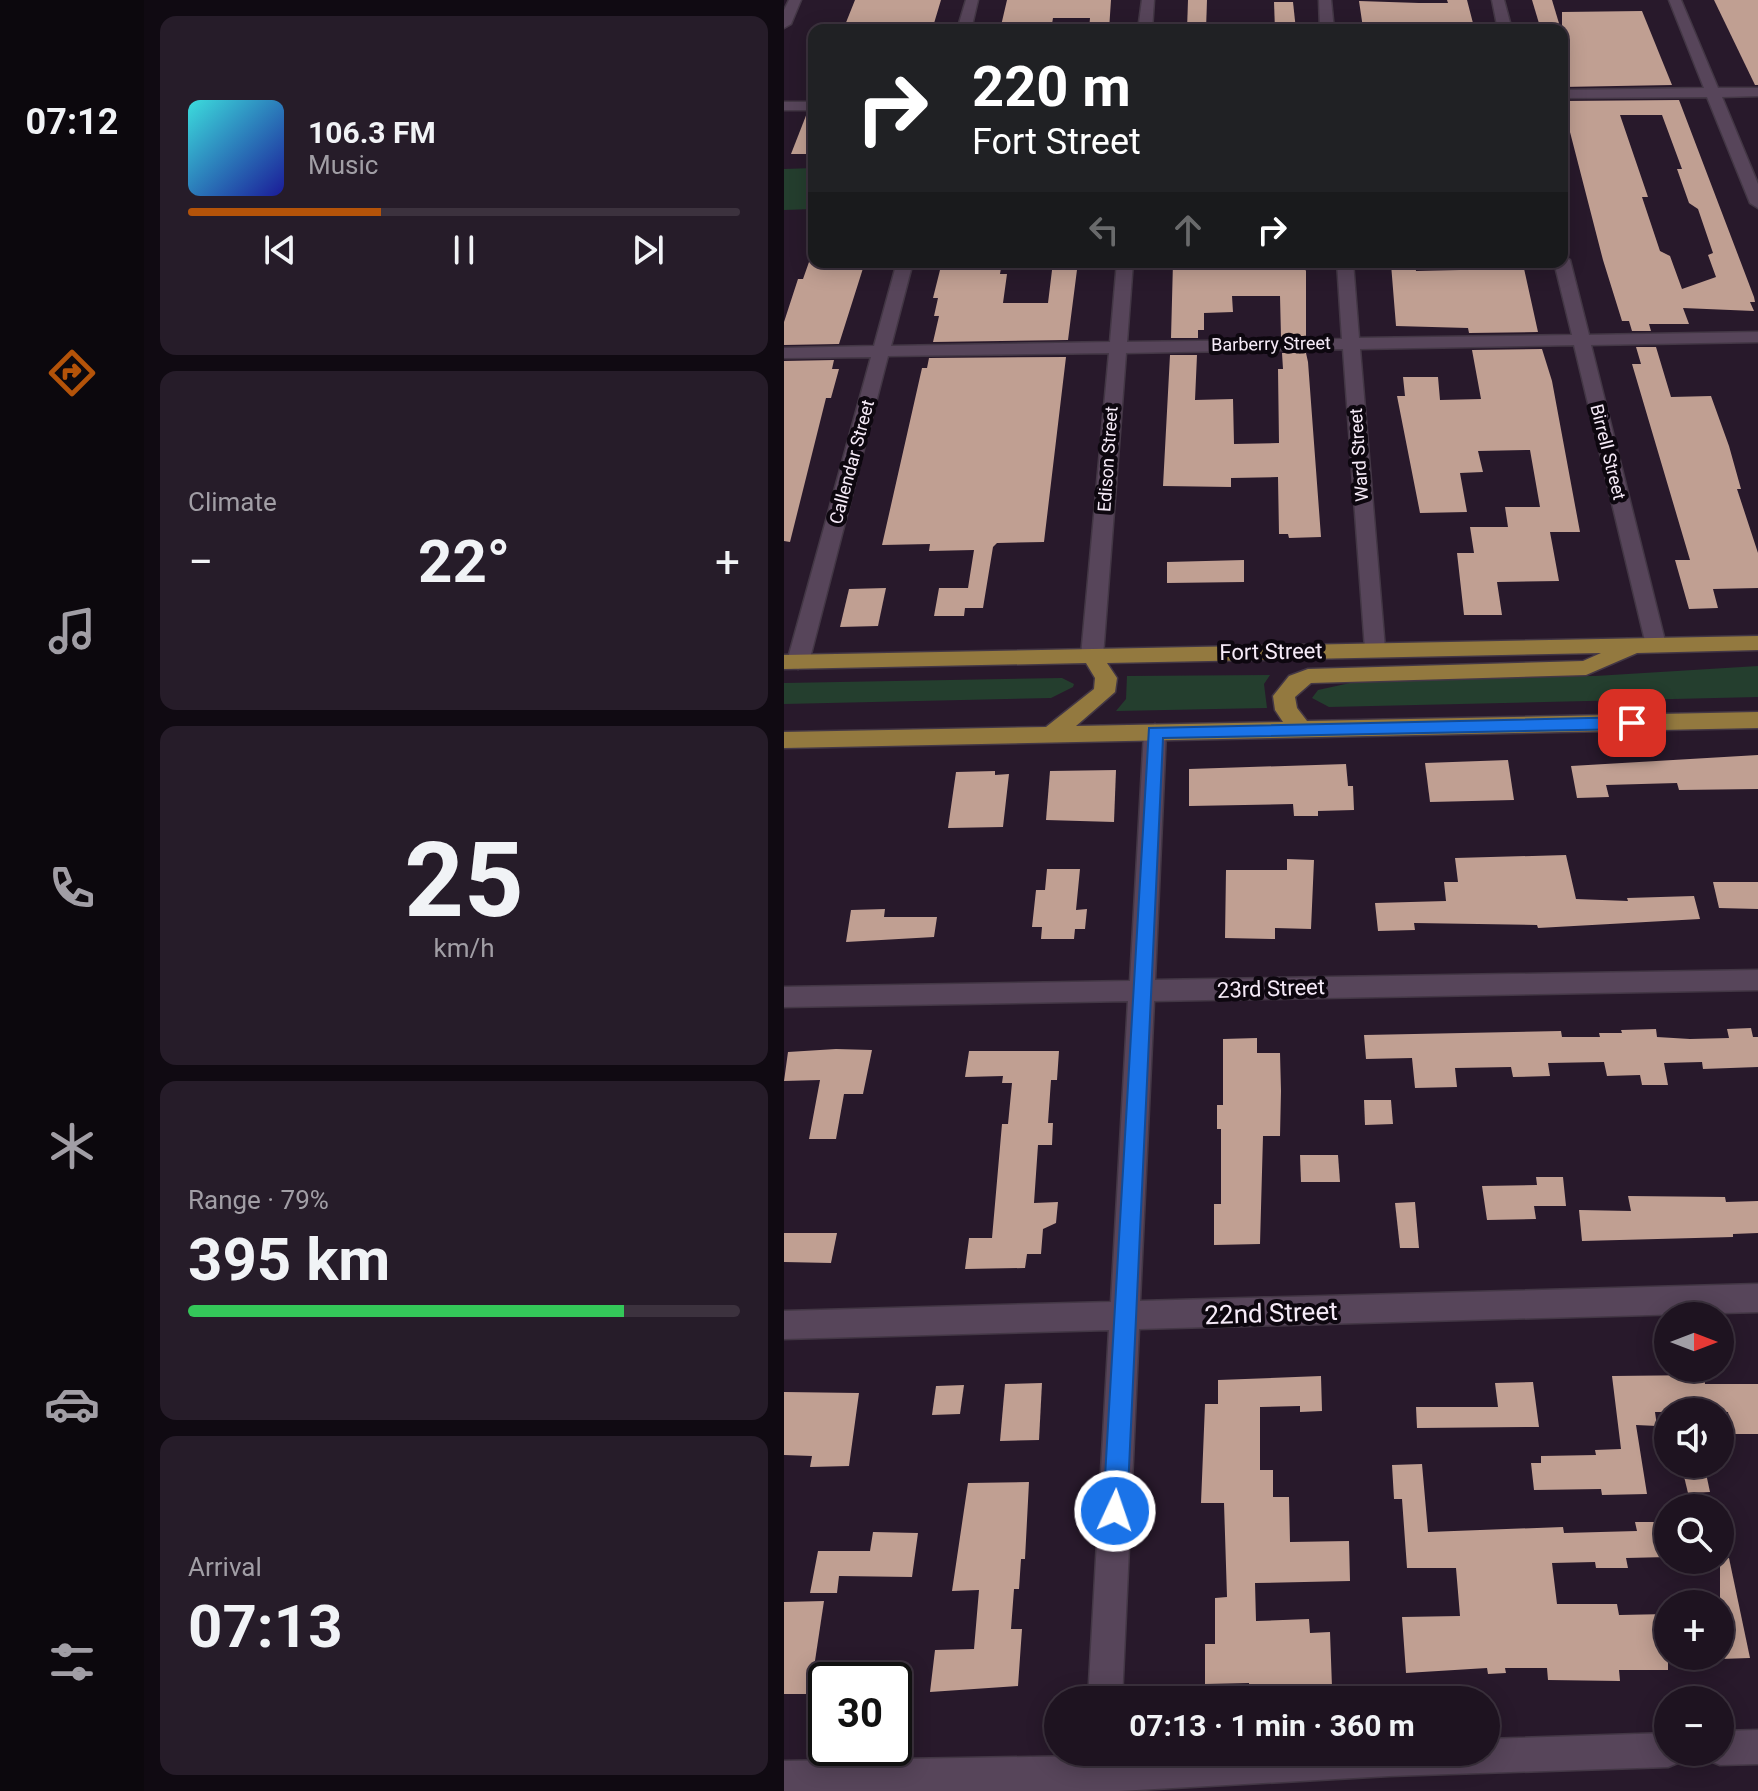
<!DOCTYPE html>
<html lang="en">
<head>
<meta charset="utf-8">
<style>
	:root { --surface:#1e1320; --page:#261c29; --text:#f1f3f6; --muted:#a19ea5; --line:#3c323e; --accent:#b45309 }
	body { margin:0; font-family:Roboto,sans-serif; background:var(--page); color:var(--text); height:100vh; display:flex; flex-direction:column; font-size:30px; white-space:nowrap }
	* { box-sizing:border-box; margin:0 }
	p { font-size:26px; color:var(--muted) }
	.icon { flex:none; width:44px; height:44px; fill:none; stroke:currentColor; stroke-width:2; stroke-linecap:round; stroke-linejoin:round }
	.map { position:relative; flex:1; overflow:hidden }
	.panel { display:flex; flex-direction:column; gap:16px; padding:16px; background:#100a12; width:640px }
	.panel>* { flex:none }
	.hud { position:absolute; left:24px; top:24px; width:760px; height:244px; border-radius:16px; box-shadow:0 4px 20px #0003,0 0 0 2px var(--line); background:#202124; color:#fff; overflow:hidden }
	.needle { width:52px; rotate:90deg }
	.controls { position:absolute; left:870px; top:1302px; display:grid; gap:16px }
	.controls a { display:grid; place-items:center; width:80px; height:80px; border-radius:50%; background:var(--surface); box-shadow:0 4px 20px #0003,0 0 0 2px var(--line); font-size:40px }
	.speed { position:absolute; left:24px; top:1662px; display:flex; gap:16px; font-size:40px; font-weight:700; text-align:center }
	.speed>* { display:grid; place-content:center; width:104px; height:104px; border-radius:50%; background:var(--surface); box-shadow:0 4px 20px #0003,0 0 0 2px var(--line); line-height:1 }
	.speed .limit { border:4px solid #111; border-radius:12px; background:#fff; color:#111 }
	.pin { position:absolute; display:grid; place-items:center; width:68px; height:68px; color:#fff; margin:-34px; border-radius:16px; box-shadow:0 4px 12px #0006 }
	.me { position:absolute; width:88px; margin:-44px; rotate:3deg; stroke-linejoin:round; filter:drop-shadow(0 0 6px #0008) }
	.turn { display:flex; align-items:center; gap:28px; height:168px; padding:0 32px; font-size:36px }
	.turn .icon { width:104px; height:104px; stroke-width:2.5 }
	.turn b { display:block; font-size:56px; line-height:68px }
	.lanes { display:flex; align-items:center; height:76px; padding:0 32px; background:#0003; justify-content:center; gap:40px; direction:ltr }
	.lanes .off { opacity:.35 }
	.big { font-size:60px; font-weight:700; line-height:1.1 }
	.panel .tile { flex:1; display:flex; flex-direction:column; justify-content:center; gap:12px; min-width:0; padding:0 28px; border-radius:16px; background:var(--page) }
	.panel .dial { align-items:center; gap:0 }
	.dial b { font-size:104px; line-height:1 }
	.song { display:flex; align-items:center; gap:24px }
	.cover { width:96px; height:96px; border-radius:12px; background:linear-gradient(135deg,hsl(180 70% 55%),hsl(240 70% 35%)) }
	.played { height:8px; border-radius:4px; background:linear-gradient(90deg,var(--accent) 35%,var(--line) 35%) }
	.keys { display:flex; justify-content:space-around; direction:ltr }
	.heat { display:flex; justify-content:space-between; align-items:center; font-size:44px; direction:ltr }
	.charge { height:12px; border-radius:6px; background:linear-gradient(90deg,#34c759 79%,var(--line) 0) }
	.trip { position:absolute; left:260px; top:1686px; width:456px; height:80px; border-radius:40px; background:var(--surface); box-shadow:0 4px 20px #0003,0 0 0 2px var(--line); font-weight:700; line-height:80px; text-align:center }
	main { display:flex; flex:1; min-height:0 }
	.tab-bar { display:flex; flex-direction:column; width:144px; justify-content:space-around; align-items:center; background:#0c080d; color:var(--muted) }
	.tab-bar .icon { width:56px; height:56px }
	.tab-bar .active { color:var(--accent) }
	.tab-bar b { font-size:36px; color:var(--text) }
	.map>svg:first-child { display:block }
</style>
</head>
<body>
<main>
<nav class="tab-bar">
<b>07:12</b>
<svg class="icon active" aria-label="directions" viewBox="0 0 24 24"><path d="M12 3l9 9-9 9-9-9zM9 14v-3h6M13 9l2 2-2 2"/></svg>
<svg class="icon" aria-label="music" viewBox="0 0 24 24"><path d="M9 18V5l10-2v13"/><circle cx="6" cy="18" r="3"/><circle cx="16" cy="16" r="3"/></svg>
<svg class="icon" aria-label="phone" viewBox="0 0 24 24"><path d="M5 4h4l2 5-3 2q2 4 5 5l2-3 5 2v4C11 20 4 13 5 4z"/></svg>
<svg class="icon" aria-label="climate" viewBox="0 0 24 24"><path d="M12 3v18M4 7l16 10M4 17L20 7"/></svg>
<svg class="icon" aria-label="car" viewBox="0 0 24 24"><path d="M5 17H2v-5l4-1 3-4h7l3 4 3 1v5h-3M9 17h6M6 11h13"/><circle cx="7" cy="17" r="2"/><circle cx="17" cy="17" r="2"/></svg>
<svg class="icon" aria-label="filters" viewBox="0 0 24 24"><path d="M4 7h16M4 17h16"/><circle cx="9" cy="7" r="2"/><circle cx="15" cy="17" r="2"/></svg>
</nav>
<section class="panel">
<div class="tile">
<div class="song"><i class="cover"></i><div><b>106.3 FM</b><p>Music</p></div></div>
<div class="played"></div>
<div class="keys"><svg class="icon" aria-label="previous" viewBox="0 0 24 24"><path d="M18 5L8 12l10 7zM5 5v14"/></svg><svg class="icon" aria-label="pause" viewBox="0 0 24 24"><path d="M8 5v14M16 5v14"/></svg><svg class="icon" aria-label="next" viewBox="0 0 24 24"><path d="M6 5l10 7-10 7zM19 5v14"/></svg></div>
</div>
<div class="tile"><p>Climate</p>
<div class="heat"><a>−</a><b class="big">22°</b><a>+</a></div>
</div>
<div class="tile dial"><b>25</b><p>km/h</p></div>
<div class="tile"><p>Range · 79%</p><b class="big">395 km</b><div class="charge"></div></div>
<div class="tile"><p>Arrival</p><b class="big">07:13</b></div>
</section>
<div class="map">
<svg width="974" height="1791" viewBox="0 0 974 1791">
	<rect width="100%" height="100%" fill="#28192b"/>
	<g fill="#243e2e">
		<path d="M30,168V209L0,210V169Z"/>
		<path d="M974,666V697L545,707L528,698L534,690L566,683V679L811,676Z"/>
		<path d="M486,675L480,684L483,708L332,711L342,699L343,676Z"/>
		<path d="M278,678L290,684L289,687L267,698L0,704V683Z"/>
	</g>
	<g fill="#c09f92" fill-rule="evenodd">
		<path d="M71,0H157L148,30H128L129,26L59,30Z"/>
		<path d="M223,0H327L325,30H305L306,18H269L267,30H216Z"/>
		<path d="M404,0H423L422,30H403Z"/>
		<path d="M663,0H683L690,27L579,28L575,1L635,3H664Z"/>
		<path d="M748,0H768L777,30H757Z"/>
		<path d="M930,0H974V85H971Z"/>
		<path d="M490,2H509L512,30H491Z"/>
		<path d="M858,11L888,85L778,87V12Z"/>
		<path d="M895,100L970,297L971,302H966L970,311L899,308L905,324H865L867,331H848L845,321H838L819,260L778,101ZM836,115H878L898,169H893L905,203L914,209L929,253L924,255L932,277L898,289L886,256L876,251L858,197H864Z"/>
		<path d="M23,113H30V154H7Z"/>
		<path d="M25,262H81L55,344L0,345V322L14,279H19Z"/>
		<path d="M166,262H218L216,274H223L219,303H264L269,262H294L284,340L149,342L155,316H150L154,298H149L156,270H164Z"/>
		<path d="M389,262L519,265L522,271V336L497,337L496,296H448L449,312L420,313V330H414V338H387Z"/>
		<path d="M675,262L739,264L754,332L685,333L684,328L612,326L607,264L631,263L632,271L676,270Z"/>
		<path d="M852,347H872L887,397L927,396L945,446L957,489H953L974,553V588L929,589L934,608L905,609L891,560H906L848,364H857Z"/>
		<path d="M758,349L768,381L796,532H766L775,581L713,582L718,615H680L673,553H690L686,527H724L721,507H756L746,450L694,451L699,472L676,473L683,512L636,513L613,396H621L619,377H654L656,400L697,399L688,350Z"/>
		<path d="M498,353H522L524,362L537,537L505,538L504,534H495L494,477L447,478V487L379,486L386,355H413L411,400L449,399L450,444L495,443L494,369H499Z"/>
		<path d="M282,357L260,542L213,543L209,547L199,608H181L180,616H150L155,588H184L190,550L145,551L146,544L98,545L138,368H143L145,358Z"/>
		<path d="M50,360L48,369H55L47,398H42L6,542L0,541V361Z"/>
		<path d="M460,560V582L383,583V562Z"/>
		<path d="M102,588L94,626L56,627L65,589Z"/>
		<path d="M974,755V789L895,790L893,783L822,785L825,797L793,798L787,766Z"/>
		<path d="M724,760L730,800L646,802L641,763Z"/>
		<path d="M562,764L564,786H569L570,810L534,811V816H510L509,804L405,806V769Z"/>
		<path d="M332,770L330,822L262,820L266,771Z"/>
		<path d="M211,771V775L225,774L219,827L164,828L172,772Z"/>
		<path d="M782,855L792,899L844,901L843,898L910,896L916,919L754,928L753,925L630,923L631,930L594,931L591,903L662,901L660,882H674L671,858Z"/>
		<path d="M503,859L530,860L527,929L491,928V939L441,938L442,870H503Z"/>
		<path d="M263,869H296L292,910L303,909L301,929H291L290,939H257L258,927H248L252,890H261Z"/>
		<path d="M929,882H974V909L935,908Z"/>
		<path d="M101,909L100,917H153L150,937L62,942L67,910Z"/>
		<path d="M967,1028L969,1037H974V1067L919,1069L918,1062L880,1063L884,1085H858L856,1075L823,1076L820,1062L764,1063L766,1076L729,1077L727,1067L671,1068L673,1087L631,1088L628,1058L582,1059L580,1035L777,1031L778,1037H816L815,1033H838L837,1030L872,1029L873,1037L906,1039L945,1038L943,1029Z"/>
		<path d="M473,1038V1053H496L497,1091L496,1136H479L476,1244L430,1245V1204H437V1129H433V1105H439V1039Z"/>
		<path d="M52,1049L88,1050L79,1094H60L52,1139H25L36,1080L0,1081L4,1052Z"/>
		<path d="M185,1051H275L273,1080H267L264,1123H269L268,1145H254L250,1203L274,1202L272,1223L259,1229L257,1254H243L241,1268L181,1269L185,1238H208L218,1124H224L228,1083H218L219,1076L181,1077Z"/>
		<path d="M580,1100H607L609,1124L581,1125Z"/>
		<path d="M516,1155H554L556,1182H517Z"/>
		<path d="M752,1177H779L782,1206H750L752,1219L703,1220L698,1186L753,1185Z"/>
		<path d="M844,1196L941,1197L942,1202L974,1201V1233L949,1234V1237L798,1241L795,1210L847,1211Z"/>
		<path d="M631,1202L635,1248H616L611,1203Z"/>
		<path d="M0,1233H53L47,1263L0,1262Z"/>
		<path d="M920,1375L921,1384H974V1434H948L944,1412H871L873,1426L852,1425L863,1494L818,1495L817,1489L750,1490L747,1463H757V1456L812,1455L811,1450L837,1449L828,1376Z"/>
		<path d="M537,1376L538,1411L516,1412V1406L476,1407V1470H489V1497H505L506,1542L565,1541L566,1581L471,1583L472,1621L525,1619L526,1633L546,1632L548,1687L465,1689V1683L421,1684V1644H431V1598L443,1597L440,1503H417L421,1404H434V1380Z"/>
		<path d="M749,1382L755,1427L633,1428L632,1407H714L711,1383Z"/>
		<path d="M258,1383L255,1440L216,1441L221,1384Z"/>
		<path d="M180,1385L176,1414L148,1415L152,1386Z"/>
		<path d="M0,1392L75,1393L65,1466L26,1467L28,1456L0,1455Z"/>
		<path d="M638,1464L644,1532L779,1527L780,1533L853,1531L851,1522H880L884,1557L842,1558L844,1568H812L811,1562L768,1563L773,1604H833L835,1615L884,1614V1670H835L836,1681L764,1680L763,1668H721L722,1673L704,1674L703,1668L622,1673L618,1617L676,1616L672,1568H623L618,1499H610L608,1465Z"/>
		<path d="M897,1464H920L926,1492L904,1493Z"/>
		<path d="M245,1482L241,1559H237L235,1589H230L227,1629H238L234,1686L146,1692L151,1650L190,1649L195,1590L168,1591L184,1483Z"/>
		<path d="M89,1532L134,1533L128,1577L55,1576L53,1593H26L34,1551H86Z"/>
		<path d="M945,1558L966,1658L936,1659V1559Z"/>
		<path d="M40,1601L26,1694H0V1602Z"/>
	</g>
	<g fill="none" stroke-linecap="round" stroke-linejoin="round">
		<g stroke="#433745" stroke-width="3">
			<g id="street">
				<path d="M182,0H194L187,30H173Z"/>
				<path d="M358,0H370L368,30H354Z"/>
				<path d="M535,0H547L550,30H536Z"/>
				<path d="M708,0H720L728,30H714Z"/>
				<path d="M885,0H897L934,88H974V96L938,97L974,184V208L966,203L923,97L778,98V90L920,88Z"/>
				<rect x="0" y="102" width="30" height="8"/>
				<path d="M778,255L786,260L805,335L974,332V342L807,345L882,645L879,650L872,652L862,645L790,345L576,349L601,649L591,656L581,649L559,349L342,353L319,656L308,663L297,656L325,353L104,356L25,662L14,669L3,662L87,357L0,358V348L90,346L113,262H129L107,346L326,342L333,262H349L343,342L558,339L553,262H569L575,338L788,335L770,262H778Z"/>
				<path d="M371,724L382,732L371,980L974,970V990L370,1001L356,1301L974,1284V1312L355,1329L338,1700H304L325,1330L0,1339V1311L327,1302L344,1001L0,1007V987L346,981L360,732Z"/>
				<path d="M974,1730V1764L936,1765L924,1760L920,1752H936V1731Z"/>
				<path d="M884,1733V1752H900L896,1762L884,1767L606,1776L335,1791H0V1761L301,1756V1752H335V1755L702,1752V1739Z"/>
			</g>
		</g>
		<g stroke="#433745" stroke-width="3">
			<path id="secondary" d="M5,0H17L7,24L0,28V10Z"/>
		</g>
		<g stroke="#433745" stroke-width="3">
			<path id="primary" d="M974,636V650L853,653L802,675L527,683L511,697L513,708L523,721L974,712V728L0,748V732L262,727L310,689L311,678L302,663L0,669V655ZM817,653L799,661L524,669L505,676L489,696L491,710L499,722L292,726L331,692L333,678L323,663Z"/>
		</g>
		<use href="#street" fill="#57455a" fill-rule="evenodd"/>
		<use href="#secondary" fill="#57455a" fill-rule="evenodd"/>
		<use href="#primary" fill="#93793f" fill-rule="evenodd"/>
	</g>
	<path fill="#1a73e8" stroke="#114b97" stroke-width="2" d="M848,717L856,723L848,729L379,738L343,1511L340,1519L331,1523L323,1519L319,1511L365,728Z"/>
	<g text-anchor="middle" stroke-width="8" stroke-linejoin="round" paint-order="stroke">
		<g font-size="18" fill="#f6ebf8" stroke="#0d070f">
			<text transform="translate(487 344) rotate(-1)" y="6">Barberry Street</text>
			<text transform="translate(824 452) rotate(76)" y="6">Birrell Street</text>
			<text transform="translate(575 455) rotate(-94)" y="6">Ward Street</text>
			<text transform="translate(324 459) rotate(-86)" y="6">Edison Street</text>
			<text transform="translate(68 462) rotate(-75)" y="6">Callendar Street</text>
		</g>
		<g font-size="22" fill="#f6ebf8" stroke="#0d070f">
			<text transform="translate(487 651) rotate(-1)" y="8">Fort Street</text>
			<text transform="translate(487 988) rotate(-2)" y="8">23rd Street</text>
		</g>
		<g font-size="26" fill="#f6ebf8" stroke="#0d070f">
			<text transform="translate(487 1313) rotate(-2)" y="9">22nd Street</text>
		</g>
	</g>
</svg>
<div class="controls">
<a><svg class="needle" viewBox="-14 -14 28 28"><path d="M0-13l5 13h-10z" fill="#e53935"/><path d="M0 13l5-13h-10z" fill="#a19ea5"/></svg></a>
<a><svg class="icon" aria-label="sound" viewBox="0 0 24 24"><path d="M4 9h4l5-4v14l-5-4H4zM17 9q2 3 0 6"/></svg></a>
<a><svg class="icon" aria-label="search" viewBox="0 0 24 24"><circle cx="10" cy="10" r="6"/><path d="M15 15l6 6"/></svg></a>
<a>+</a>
<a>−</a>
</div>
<div class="speed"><div class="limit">30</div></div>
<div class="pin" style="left:848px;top:723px;background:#d93025"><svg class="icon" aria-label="arrive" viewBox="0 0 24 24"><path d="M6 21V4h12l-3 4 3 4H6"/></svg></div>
<svg class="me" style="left:331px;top:1511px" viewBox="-20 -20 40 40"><circle r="17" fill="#1a73e8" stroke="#fff" stroke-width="3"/><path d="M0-11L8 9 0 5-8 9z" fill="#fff"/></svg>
<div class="trip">07:13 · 1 min · 360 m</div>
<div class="hud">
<div class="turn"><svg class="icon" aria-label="right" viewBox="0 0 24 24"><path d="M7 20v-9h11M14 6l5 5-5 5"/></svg><div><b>220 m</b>Fort Street</div></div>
<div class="lanes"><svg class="icon off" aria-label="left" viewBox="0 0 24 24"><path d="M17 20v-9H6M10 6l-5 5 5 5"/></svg><svg class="icon off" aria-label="ahead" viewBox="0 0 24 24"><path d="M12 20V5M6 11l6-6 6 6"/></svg><svg class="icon" aria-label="right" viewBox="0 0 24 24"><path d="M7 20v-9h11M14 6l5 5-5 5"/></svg></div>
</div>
</div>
</main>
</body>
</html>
